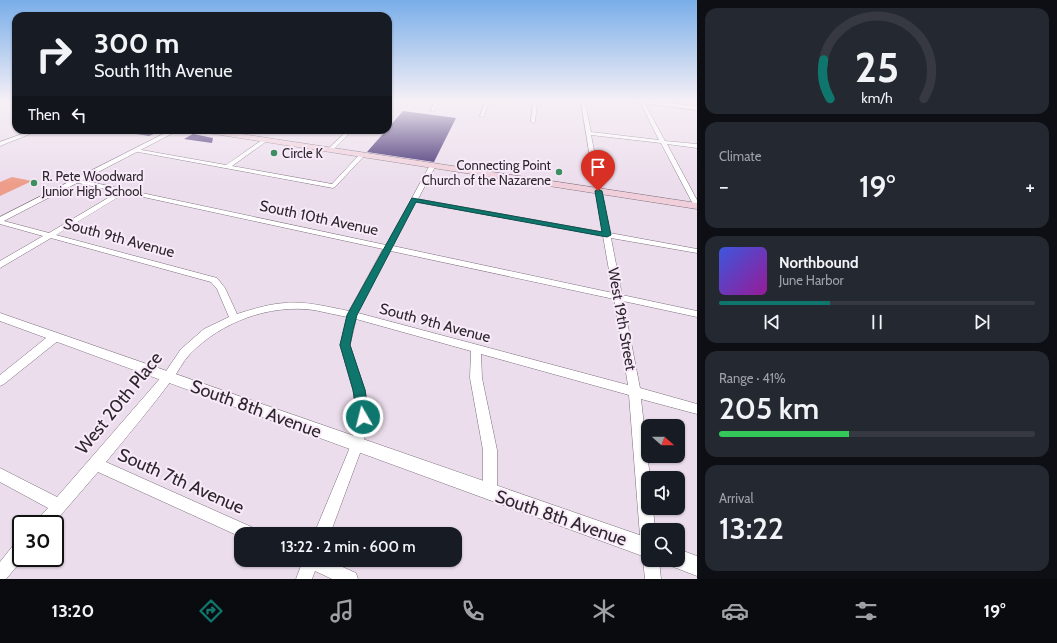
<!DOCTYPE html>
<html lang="en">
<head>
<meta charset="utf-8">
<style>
	:root { --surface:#171b24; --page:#242831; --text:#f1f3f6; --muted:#9ea1a6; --line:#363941; --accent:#0f766e }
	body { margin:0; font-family:Cabin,sans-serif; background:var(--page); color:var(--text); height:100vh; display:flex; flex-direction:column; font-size:15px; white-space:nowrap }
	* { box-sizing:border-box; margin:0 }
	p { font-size:13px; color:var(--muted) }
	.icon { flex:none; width:22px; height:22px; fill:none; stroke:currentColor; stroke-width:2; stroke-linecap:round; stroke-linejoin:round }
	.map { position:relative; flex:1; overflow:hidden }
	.drawer { display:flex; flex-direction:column; gap:8px; padding:8px; background:#0d0f14; width:360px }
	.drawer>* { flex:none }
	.hud { position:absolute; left:12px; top:12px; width:380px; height:122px; border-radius:12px; box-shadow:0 1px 3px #0004; background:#171b24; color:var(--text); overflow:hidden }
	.needle { width:26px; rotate:111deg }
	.buttons { position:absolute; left:641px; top:419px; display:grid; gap:8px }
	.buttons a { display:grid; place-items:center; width:44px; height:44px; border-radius:8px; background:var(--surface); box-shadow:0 1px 3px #0004; font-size:20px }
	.speed { position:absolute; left:12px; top:515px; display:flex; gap:8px; font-size:20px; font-weight:700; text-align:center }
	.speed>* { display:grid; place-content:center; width:52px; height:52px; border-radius:50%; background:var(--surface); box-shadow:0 1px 3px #0004; line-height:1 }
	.speed .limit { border:2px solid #111; border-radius:6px; background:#fff; color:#111 }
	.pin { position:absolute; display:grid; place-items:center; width:34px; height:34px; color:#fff; margin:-41px -17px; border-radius:50% 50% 50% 0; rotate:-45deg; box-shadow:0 0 4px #0007 }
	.pin .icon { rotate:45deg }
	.me { position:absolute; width:44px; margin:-22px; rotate:352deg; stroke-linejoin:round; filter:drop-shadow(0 0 3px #0008) }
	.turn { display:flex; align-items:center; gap:14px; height:84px; padding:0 16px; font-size:18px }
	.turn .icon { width:52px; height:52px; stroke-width:2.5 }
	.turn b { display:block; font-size:28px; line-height:34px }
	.then { display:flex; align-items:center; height:38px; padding:0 16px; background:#0003; gap:8px; font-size:15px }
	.big { font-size:30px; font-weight:600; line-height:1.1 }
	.drawer .card { flex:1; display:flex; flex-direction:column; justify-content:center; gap:6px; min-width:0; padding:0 14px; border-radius:12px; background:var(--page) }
	.drawer .dial { align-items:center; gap:0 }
	.dial svg { height:104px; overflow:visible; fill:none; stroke:var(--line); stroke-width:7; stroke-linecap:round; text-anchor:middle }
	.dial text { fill:var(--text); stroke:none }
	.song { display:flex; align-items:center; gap:12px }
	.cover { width:48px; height:48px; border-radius:6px; background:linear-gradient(135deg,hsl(230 70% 55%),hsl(300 70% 35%)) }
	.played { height:4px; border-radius:2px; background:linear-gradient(90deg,var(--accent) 35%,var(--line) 35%) }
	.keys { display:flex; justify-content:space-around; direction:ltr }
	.heat { display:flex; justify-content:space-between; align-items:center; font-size:22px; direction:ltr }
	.charge { height:6px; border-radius:3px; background:linear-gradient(90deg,#34c759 41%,var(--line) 0) }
	.trip { position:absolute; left:234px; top:527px; width:228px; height:40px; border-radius:12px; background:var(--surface); box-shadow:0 1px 3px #0004; font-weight:600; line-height:40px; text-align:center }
	.tabs { display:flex; height:64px; justify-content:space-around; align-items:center; background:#090b0e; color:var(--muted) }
	.tabs .icon { width:28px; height:28px }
	.tabs .current { color:var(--accent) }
	.tabs b { font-size:18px; color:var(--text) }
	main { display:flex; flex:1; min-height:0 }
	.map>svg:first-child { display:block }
</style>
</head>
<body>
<main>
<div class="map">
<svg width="697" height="579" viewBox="0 0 697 579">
	<rect width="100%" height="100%" fill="#ecddec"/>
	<path fill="#ed9d8a" d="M12,177L32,181L0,196V182Z"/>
	<g fill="#38236a">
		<path d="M403,111L456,118L434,162L367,152Z"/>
		<path d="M130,130H145L158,132L149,136L130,133Z"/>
		<path d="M193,134L213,138L212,143L184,139Z"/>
	</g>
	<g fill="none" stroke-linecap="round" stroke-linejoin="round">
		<g stroke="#7c6f7c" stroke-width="1">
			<g id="minor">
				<path d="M435,102H439L434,111H430Z"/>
				<path d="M485,102H489L484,116L482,117L480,116Z"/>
				<path d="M533,102H537L535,122L533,123L531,122Z"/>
				<path d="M581,102H585L591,132L659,140L640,102H644L665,141L697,144V148L667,144L697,200V208L694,206L661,143L591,135L610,233L697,249V253L611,238L622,295L697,311V317L623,301L640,388L697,404V414L641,399L650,478H648V508H653L655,530H648V544L643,541L640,536L629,395L481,354L482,378L497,450V493L495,498L490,500L485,498L483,493V450L470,378L471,351L356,319L350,345L365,390L369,417L363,445L330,534H314L351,445L357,417L353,390L340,345L347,317C336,315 325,312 314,310C269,304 221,322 190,354C182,362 178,373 171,381C150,409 128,435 106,462L256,529L259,534H241V537L98,472L53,524H36L38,519L48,508L0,482V468L57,497L164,374L181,349L204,329L229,317L217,289L211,282L51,238L0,268V261L43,236L0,224V220L49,233L118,192L74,182V180L76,179L386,245L430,165L433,163L436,165L418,199L602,232ZM125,193L383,249L349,311C328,307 307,301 285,303C269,304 253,309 237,314L225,288L217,278L56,235ZM416,202L603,236L613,293L393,246ZM391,251L614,299L628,385L358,313Z"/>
				<path d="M33,130H40L0,146V142Z"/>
				<path d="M348,130H353L332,151H328V149Z"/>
				<path d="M265,138L268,140L267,141L232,166L332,184L360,154L365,155L335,187L333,188L133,151L136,149L226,165Z"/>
				<path d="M55,333L59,334L60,337L59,340L4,384L0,386V375L51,334Z"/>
				<path d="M21,541V558H24L6,579H0V562L15,543Z"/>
				<path d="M648,553V560H659L661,579H645L643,560L645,554Z"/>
				<path d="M301,560H327L356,573L358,579H332L315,571L312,579H296L302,563Z"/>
			</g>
		</g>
		<g stroke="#7c6f7c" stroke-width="1">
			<g id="tertiary">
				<path d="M633,102H656L697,106V110Z"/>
				<path d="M171,130H179L0,223V217Z"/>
				<path d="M0,313L648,538V558L0,321Z"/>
				<path d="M678,549L697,556V576L671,566L669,560H678Z"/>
			</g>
		</g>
		<g stroke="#7c6f7c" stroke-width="1">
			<path id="secondary" d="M197,130H215L697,203V209L201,132Z"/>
		</g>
		<use href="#minor" fill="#fff" fill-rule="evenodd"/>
		<use href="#tertiary" fill="#fff" fill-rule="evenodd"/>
		<use href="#secondary" fill="#f0cfda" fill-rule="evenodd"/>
	</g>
	<linearGradient id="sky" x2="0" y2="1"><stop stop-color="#79aee9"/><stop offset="0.55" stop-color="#f6f0f6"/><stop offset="1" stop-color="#f6f0f6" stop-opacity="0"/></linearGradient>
	<rect width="697" height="184" fill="url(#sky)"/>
	<path fill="#0f766e" stroke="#0a4d48" d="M598,189L602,191L611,235L607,237L416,202L357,315L353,330L350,345L365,390L369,417L367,421L363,422L358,421L353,390L340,345L347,315L412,198L602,232L595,191Z"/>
	<g fill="#3c8f61" stroke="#f9eaf9" stroke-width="1.5">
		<circle cx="274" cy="153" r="4"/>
		<circle cx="559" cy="172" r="4"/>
		<circle cx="34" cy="183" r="4"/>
	</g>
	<g text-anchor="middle" stroke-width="4" stroke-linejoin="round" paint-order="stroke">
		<g font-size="13" fill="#2d272d" stroke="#f9eaf9" text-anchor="start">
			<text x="282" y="158">Circle K</text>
			<text x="551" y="170" text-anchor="end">Connecting Point<tspan x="551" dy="15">Church of the Nazarene</tspan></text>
			<text x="42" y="181">R. Pete Woodward<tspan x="42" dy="15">Junior High School</tspan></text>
		</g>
		<g font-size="15" fill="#2d272d" stroke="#f9eaf9">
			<text transform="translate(319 218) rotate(12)" y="5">South 10th Avenue</text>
			<text transform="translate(119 238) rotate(15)" y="5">South 9th Avenue</text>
			<text transform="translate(622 319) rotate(80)" y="5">West 19th Street</text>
			<text transform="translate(435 323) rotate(15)" y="5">South 9th Avenue</text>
		</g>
		<g font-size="18" fill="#2d272d" stroke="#f9eaf9">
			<text transform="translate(119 403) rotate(-51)" y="6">West 20th Place</text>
			<text transform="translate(256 409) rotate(20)" y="6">South 8th Avenue</text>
			<text transform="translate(181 481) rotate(24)" y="6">South 7th Avenue</text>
			<text transform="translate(561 518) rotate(19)" y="6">South 8th Avenue</text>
		</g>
	</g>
</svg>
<div class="buttons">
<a><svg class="needle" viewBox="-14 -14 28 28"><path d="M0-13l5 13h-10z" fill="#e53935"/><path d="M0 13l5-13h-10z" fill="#9ea1a6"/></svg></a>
<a><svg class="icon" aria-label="sound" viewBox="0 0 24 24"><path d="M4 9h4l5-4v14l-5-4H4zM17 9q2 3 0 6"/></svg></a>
<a><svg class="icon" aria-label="search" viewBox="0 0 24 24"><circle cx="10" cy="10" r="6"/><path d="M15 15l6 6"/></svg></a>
</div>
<div class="speed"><div class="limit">30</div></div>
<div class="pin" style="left:598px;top:191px;background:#d93025"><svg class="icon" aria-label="arrive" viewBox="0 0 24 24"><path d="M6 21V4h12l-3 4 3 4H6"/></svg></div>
<svg class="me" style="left:363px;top:417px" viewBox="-20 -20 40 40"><circle r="17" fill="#0f766e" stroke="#fff" stroke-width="3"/><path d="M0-11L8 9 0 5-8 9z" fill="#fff"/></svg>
<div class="trip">13:22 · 2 min · 600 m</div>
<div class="hud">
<div class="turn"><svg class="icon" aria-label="right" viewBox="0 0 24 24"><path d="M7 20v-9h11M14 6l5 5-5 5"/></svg><div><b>300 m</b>South 11th Avenue</div></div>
<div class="then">Then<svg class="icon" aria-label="left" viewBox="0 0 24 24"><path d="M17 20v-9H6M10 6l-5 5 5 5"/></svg></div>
</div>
</div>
<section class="drawer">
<div class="card dial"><svg viewBox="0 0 100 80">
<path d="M14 69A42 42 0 1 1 86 69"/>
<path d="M14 69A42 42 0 0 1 9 39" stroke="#0f766e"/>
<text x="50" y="56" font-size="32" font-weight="700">25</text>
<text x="50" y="72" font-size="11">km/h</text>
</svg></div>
<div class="card"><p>Climate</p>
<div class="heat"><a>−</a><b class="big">19°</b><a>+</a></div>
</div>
<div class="card">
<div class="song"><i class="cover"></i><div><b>Northbound</b><p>June Harbor</p></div></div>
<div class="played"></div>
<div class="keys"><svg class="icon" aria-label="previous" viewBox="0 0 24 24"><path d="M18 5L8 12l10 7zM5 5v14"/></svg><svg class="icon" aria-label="pause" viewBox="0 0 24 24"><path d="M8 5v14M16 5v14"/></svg><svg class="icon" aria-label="next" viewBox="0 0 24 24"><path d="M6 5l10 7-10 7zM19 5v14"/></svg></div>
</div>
<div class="card"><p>Range · 41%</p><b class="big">205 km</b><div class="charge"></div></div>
<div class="card"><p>Arrival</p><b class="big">13:22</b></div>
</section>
</main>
<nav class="tabs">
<b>13:20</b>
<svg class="icon current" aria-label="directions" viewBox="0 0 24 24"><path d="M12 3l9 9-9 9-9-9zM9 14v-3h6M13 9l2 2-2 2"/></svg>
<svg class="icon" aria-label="music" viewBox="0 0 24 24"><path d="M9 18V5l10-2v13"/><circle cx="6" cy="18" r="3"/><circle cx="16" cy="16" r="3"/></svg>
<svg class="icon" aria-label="phone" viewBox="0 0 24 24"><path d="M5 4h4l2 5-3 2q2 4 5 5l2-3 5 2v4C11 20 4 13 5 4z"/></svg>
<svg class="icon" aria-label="climate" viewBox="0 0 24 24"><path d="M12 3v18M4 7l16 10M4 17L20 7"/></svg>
<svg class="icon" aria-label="car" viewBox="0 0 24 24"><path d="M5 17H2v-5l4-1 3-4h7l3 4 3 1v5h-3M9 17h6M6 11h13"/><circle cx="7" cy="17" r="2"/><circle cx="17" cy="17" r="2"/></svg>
<svg class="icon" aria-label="filters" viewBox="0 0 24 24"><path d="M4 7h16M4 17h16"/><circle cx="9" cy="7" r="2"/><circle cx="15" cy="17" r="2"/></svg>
<b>19°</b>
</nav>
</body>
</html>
